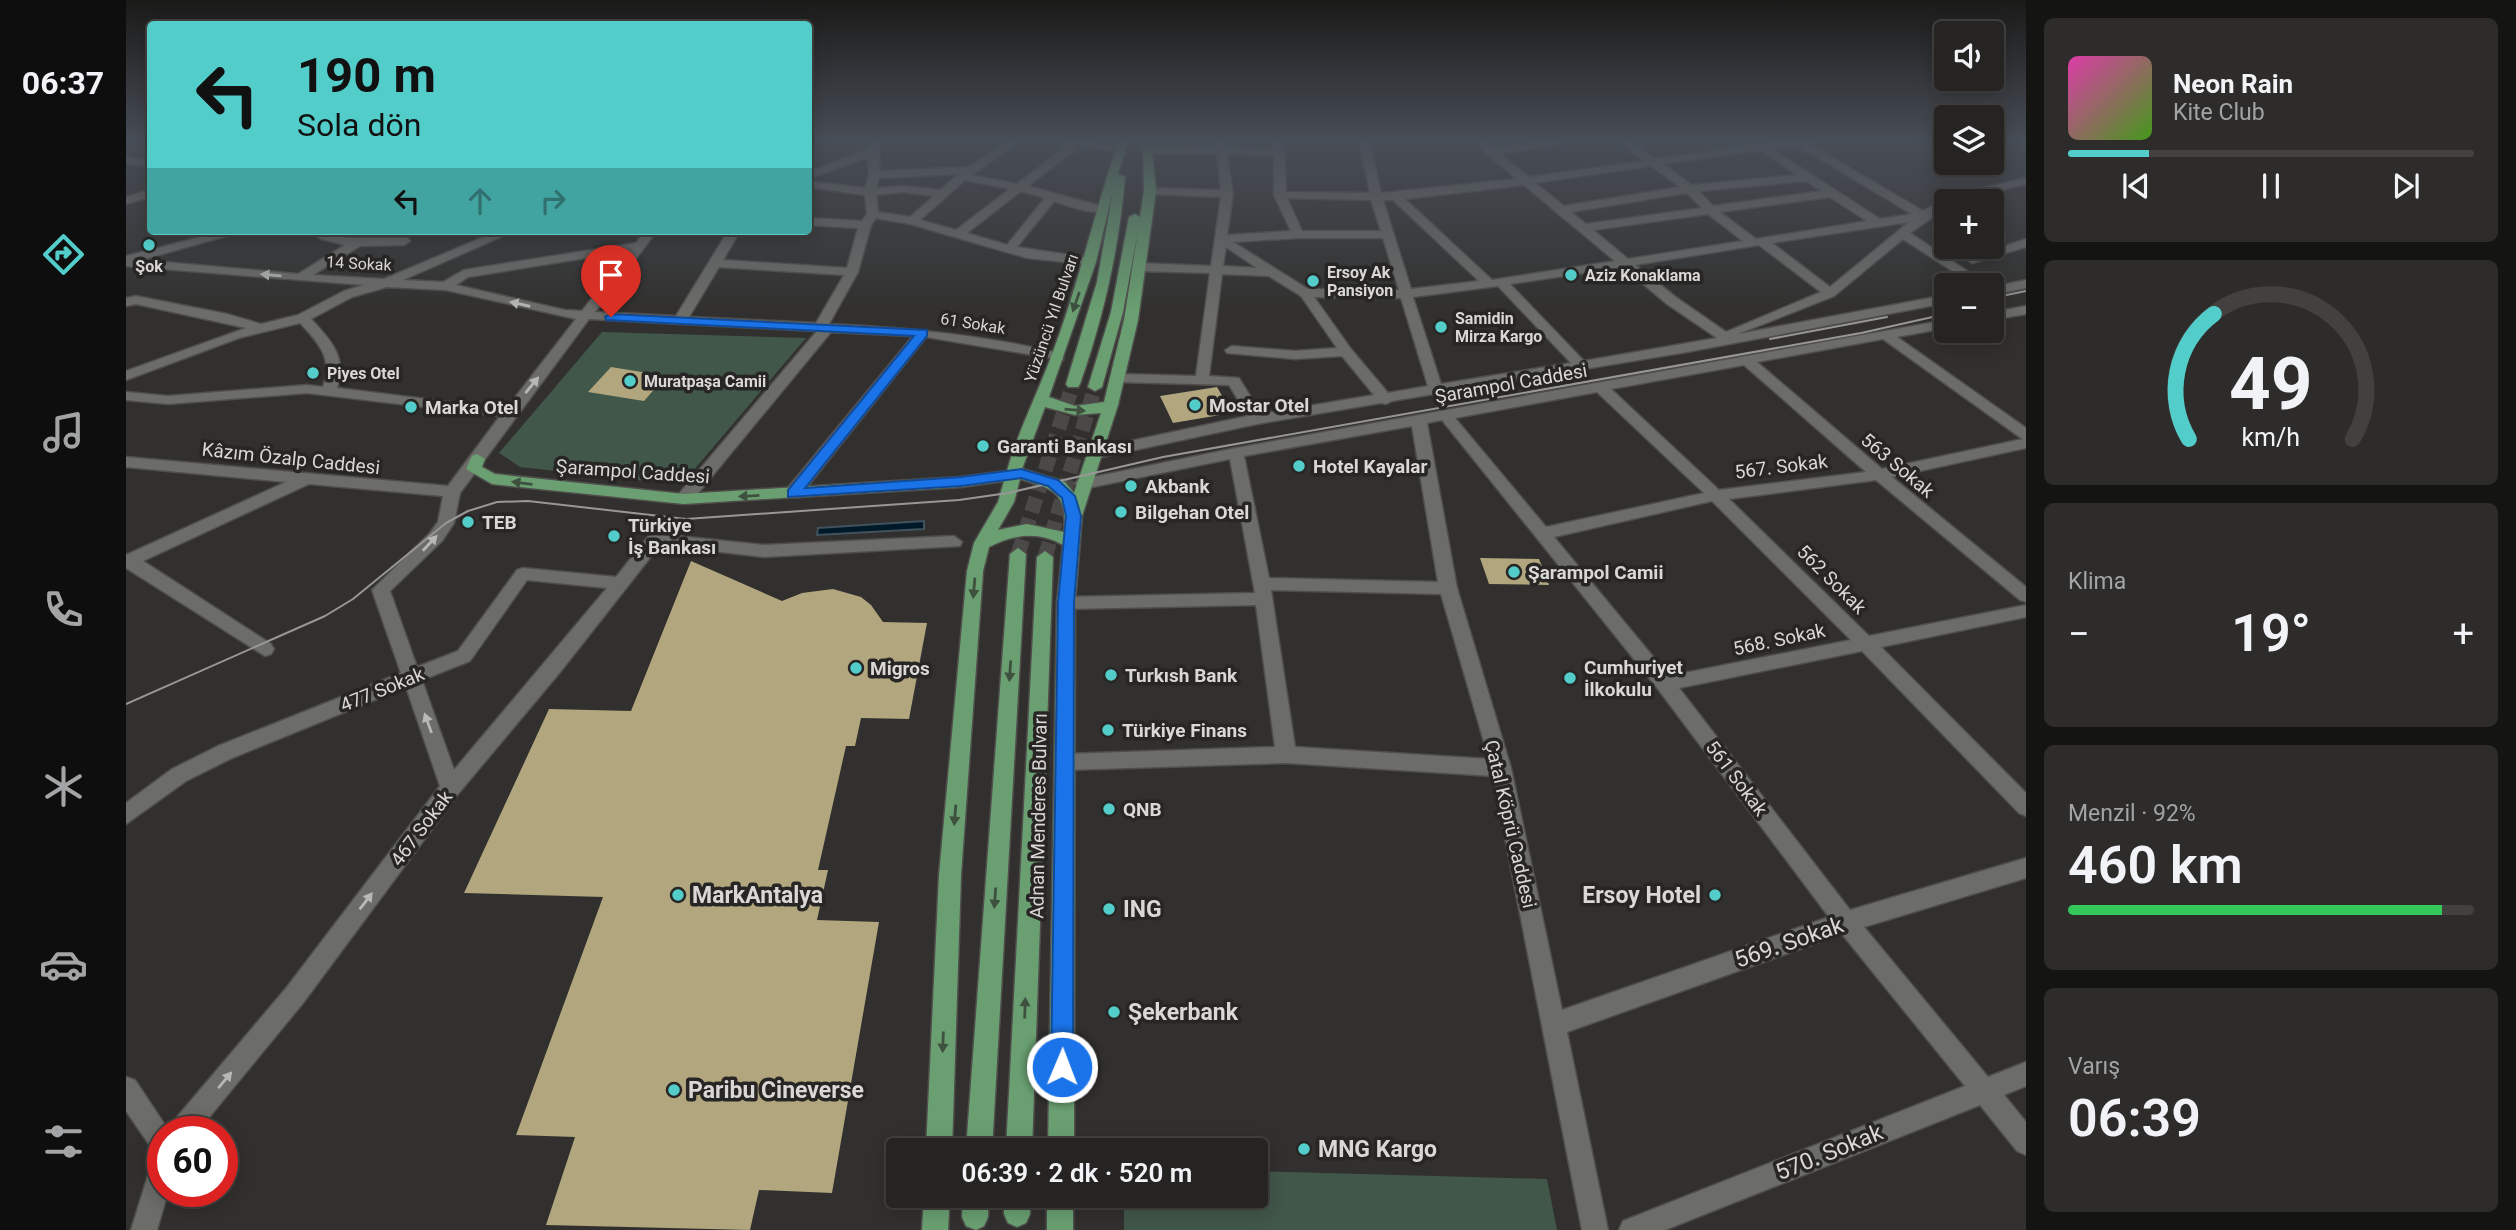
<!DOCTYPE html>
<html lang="tr">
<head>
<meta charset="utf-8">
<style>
	:root { --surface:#252422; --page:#2d2c2a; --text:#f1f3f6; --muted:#a3a4a5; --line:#424140; --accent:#53cdca }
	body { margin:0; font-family:Roboto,sans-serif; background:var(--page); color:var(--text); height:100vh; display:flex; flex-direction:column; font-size:26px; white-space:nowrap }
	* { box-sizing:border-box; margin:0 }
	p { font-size:23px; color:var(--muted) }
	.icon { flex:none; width:38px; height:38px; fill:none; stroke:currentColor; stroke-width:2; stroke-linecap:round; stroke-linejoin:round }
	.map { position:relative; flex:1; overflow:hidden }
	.sheet { display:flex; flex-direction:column; gap:18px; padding:18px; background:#141413; width:490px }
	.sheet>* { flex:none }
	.banner { position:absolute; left:21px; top:21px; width:665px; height:214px; border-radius:7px; box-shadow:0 4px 18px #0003,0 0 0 2px var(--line); background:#53cdca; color:#111; overflow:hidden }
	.tools { position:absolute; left:1808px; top:21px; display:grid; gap:14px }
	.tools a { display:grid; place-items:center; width:70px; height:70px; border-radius:7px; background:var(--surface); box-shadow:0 4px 18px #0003,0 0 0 2px var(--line); font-size:35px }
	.speed { position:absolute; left:21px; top:1116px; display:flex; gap:14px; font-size:35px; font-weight:700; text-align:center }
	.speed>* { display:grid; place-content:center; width:91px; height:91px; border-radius:50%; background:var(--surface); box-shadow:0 4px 18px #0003,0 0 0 2px var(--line); line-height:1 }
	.speed .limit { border:10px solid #d22; background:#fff; color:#111 }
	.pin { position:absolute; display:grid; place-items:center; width:60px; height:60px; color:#fff; margin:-72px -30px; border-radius:50% 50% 50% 0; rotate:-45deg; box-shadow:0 0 7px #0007 }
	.pin .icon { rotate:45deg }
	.me { position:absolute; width:77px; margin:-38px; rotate:1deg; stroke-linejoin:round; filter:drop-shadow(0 0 5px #0008) }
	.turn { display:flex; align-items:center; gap:24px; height:147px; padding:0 35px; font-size:32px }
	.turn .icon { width:91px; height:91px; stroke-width:2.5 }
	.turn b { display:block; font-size:49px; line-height:60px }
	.lanes { display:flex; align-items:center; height:66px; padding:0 35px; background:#0003; justify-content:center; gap:35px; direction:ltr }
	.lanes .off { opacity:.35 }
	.big { font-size:52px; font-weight:600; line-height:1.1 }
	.sheet .widget { flex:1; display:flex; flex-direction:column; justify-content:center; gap:10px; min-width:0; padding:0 24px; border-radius:10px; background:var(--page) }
	.sheet .dial { align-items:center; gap:0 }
	.dial svg { height:182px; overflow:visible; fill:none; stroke:var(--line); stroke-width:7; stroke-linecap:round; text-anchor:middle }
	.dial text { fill:var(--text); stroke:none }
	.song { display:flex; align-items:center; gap:21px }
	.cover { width:84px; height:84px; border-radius:10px; background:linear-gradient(135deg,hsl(320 70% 55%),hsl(100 70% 35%)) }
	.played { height:7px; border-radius:4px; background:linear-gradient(90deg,var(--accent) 20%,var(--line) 20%) }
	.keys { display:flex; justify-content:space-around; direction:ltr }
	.heat { display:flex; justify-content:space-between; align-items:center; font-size:38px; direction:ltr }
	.charge { height:10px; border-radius:5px; background:linear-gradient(90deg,#34c759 92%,var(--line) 0) }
	.trip { position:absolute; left:760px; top:1138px; width:382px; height:70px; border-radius:7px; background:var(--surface); box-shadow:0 4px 18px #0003,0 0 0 2px var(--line); font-weight:600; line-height:70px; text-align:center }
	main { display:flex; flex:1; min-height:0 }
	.dock { display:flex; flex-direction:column; width:126px; justify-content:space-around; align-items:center; background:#0f0e0e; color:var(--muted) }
	.dock .icon { width:49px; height:49px }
	.dock .active { color:var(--accent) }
	.dock b { font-size:32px; color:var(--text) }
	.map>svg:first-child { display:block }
</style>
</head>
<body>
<main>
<nav class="dock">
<b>06:37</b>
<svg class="icon active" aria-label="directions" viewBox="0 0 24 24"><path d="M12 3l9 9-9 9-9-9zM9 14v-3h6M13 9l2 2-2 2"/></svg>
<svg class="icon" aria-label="music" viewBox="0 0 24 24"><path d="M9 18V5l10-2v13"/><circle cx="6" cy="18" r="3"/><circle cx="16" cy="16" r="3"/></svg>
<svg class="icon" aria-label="phone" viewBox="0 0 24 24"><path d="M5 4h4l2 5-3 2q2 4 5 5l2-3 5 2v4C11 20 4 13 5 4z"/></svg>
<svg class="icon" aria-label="climate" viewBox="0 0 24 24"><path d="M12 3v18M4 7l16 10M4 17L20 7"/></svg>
<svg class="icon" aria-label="car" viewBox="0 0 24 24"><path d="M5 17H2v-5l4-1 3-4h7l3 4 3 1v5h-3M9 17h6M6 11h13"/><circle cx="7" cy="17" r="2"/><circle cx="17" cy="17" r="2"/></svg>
<svg class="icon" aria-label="filters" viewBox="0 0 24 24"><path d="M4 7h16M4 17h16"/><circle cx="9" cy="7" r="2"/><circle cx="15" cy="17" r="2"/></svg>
</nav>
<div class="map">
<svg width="1900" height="1230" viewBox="0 0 1900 1230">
	<rect width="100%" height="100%" fill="#31302e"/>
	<g fill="#415749">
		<path d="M476,332L680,338L555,485L394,467L373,453Z"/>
		<path d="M1129,1171L1421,1179L1431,1230H998V1195H1129Z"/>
	</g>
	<path fill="#001929" stroke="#41525d" stroke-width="2" d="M798,521V529L691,535L692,528Z"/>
	<g fill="#b1a67e">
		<path d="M485,367L540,376L518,401L462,392Z"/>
		<path d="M1091,387L1106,413L1047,423L1034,396Z"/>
		<path d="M1354,558L1413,559L1423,585L1363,584Z"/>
		<path d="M565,561L656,601L676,593L707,589L735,597L745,605L757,622L801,623L783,719L735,718L729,746H720L692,870H702L691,920L753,922L706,1193L633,1190L624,1230L420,1225L449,1137L390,1135L477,897L338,893L423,709L505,711Z"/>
	</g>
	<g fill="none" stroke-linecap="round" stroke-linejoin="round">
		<g stroke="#4a4947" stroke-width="15" stroke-dasharray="15 7" stroke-linecap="butt">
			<path d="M892,554L947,384"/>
			<path d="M919,557L969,387"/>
		</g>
		<g stroke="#4f4e4c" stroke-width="3">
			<g id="minor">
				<path d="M744,140H754L753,171L843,167L884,140H896L846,175L891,184L942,145L935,143L934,140L997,146L998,148L993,151L954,146L902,186L982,208C968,217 944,206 928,201L891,247L964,258L968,259V265L901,258L784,224L750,218L745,225L732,272L703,324C782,328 859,335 937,354V360L800,337L673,497H661L659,493L661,489L787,336L705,332L564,503H552L550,499L552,495L691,331L463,319L334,493L328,523L316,541L264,591L291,667L332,651L391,570L397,568L490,577L533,523L539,521L547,527L542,535L638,545L828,536L836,542L834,546L638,557L534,545L435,671L332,794L177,1003L71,1132H37V1192H42L31,1230H5L29,1153L0,1111V1077L9,1080L43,1131L46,1123L161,987L314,786L280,687L106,758L60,781L0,824V803L46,769L92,746L275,673L246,590L304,533L312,522L317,496L183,484L17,561L145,644L148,649L145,654L139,656L0,568V555L160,482L0,467V457L322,486L374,416L181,393L42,404L0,400V392L42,396L181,385L197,387C208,359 192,342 174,323L113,338L0,380V371L120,328L10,304L0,306V298L10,296L101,314L135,324L172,315L218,291L238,285L0,266V256L98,231H118L15,260L172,274L219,245L195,239L183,231H198L221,238H282L284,241L278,245L234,246L187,275L258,279L372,231H388L277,280L317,282L338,270L510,243L519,231H531L469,312L550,316L602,231H614L597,260L721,268L732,228L682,225V218L736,221L741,214L739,195L682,187V181L739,188L743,175L742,157L682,179V172L742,149ZM833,174L814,190L778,186L750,188L753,178ZM839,180L884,189L830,230L794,220ZM895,191L919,198L881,245L841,233ZM778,192L808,196L784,217L752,212L750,195ZM503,251L456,311L439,310L330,285L342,277ZM593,267L718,275L690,323L563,317ZM261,287L320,290L450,319L380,409L211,388C222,359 205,340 185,319L226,297ZM401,580L481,588L328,770L296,680L344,661Z"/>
				<path d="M1089,140H1099L1100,148L1148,149V140H1158L1160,192L1244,193L1233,140H1243L1255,193L1391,179L1361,154L1350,140H1361L1368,148L1424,140H1452L1374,154L1403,177L1518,161L1491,140H1503L1529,159L1640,143L1705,140L1685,145L1797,211L1826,195L1900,178V184L1831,201H1820V208L1784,233L1862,285H1848L1777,239L1708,296L1612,334L1820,295V303L1561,352L1266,401L1260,404L1255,403L1131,424L967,459L962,457L959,454L967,449L1122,416L1103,385L992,382L985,378L992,374L1070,376L1084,273L1013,271L1007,267L1013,263L1085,266L1095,197L1024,194L1018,191L1024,188L1095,190L1091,154L1022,153L1017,150L1022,147L1090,148ZM1672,146L1786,214L1754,219L1646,149ZM1634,150L1671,175L1566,185L1537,164ZM1101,154L1148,155V195L1165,231L1101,235L1107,194ZM1525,166L1554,187L1438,206L1409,183ZM1680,181L1696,191L1587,206L1573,191ZM1398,185L1489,261L1366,280L1279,199ZM1561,193L1576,208L1460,224L1445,212ZM1704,197L1741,221L1630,239L1594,212ZM1161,198L1245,200L1255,231H1176ZM1257,200H1267L1353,281L1285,289ZM1582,214L1617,241L1502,259L1467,230ZM1783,222L1704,287L1646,243ZM1172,238H1257L1273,290L1182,289L1107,242ZM1633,245L1695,292L1600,332L1551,298L1509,265ZM1100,247L1131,268L1097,266ZM1497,267L1541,304L1591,338L1458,361L1384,284ZM1096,274L1143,276L1175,296L1211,348L1169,351L1106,346L1099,350L1101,353L1169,359L1216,356L1248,395L1135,414L1113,378L1083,376ZM1372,286L1445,363L1315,384L1287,297ZM1188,297L1275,298L1302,386L1262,393L1225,349Z"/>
				<path d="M1889,140H1900V146Z"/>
				<path d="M0,157L24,161V167L0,163Z"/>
				<path d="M24,190V197L0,204V197Z"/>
				<path d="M1900,239V247L1846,263L1840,259Z"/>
				<path d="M1900,280V288L1866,295V287Z"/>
				<path d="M1900,306V314L1866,320V312Z"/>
				<path d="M1820,320V328L1771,337L1900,428V448L1766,477L1900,587V602L1894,600L1750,480L1603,499L1743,636L1900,605V617L1755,647L1900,793V816L1893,813L1736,651L1553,688L1724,910L1900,858V878L1738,927L1862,1077L1900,1062V1086L1878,1095L1900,1122V1155L1891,1151L1854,1105L1539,1230H1493L1497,1221L1839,1086L1716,934L1441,1032L1482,1230H1456L1367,776L1160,763L939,770L932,768L929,762L932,756L939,754L1149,747L1130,605L940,609L934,608L931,603L934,598L940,597L1129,593L1104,459L957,489L949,484L952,480L1110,448ZM1757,339L1895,438L1897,439L1756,469L1631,362ZM1618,365L1740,472L1593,490L1485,389ZM1471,392L1578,493L1420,527L1329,418ZM1316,420L1532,689L1703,917L1436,1010L1385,768L1331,588L1301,423ZM1286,426L1312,582L1143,578L1118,456ZM1586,501L1725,640L1543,676L1428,537ZM1145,590L1315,594L1363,759L1169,747Z"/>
			</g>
		</g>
		<g stroke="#4f4e4c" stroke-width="3">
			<g id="major">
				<path d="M998,140L1002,143L992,174L999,177C993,248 978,316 954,384L952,387H942L940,384L971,282L987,191L970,262L923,397L949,406L978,402L998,320L1012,231L997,312L976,387L969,391L962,387L985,312L1003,217L1009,214L1014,217L1018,191L1017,150L1026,148L1030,191L1012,320L992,405L956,516L949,603L948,1150H922L931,603L937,545C912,531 889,534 863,547L857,571L835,875L826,1150H800L813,875L841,571L848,543L872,502L878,481L835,487L558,504L366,484L340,469L346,456L351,454L359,459L356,467L369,474L558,494L835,477L881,471C892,431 911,395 925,357C952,287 968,214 992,143ZM919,407L949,415L975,413L948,493L939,482L896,469ZM894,479C927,488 942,493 938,532L901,524L872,530L888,502Z"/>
				<path d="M892,548L900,554L866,1150H840L884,554Z"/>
				<path d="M919,551L927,557L906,1150H880L911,557Z"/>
				<path d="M798,1195H824L822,1230H796Z"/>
				<path d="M837,1195H863L862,1217L858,1226L850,1230L840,1226L836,1217Z"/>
				<path d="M878,1195H904V1214L900,1223L891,1227L882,1223L878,1214Z"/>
				<rect x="921" y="1195" width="26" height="35"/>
			</g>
		</g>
		<use href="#minor" fill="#6c6c69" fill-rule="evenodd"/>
		<use href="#major" fill="#6aa071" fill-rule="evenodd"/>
		<g stroke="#989796" stroke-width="2">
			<path d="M1866,298L1900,291"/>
			<path d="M1644,339L1761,317"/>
			<path d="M0,704L199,616L227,599L320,523L342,511L371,502L402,501L560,519L833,500L882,493L1037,457L1735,333L1820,314"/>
		</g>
	</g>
	<defs><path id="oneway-solid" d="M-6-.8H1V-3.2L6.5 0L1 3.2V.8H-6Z" transform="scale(1.75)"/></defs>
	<g fill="#b8b8b6">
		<use href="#oneway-solid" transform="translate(145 275) rotate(-175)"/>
		<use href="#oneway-solid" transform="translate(394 304) rotate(-167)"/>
		<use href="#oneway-solid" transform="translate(406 385) rotate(-51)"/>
		<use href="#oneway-solid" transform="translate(304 543) rotate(-47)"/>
		<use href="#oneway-solid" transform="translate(302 723) rotate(-110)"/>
		<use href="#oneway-solid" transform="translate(240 901) rotate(-53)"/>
		<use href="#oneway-solid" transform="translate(99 1080) rotate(-50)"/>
	</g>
	<g fill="#3e513f">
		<use href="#oneway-solid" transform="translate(950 302) rotate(109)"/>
		<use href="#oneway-solid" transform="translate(949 410) rotate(5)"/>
		<use href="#oneway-solid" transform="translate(396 483) rotate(-173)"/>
		<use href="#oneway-solid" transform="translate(623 496) rotate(177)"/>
		<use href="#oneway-solid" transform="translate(848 588) rotate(95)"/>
		<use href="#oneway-solid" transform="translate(884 671) rotate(94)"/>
		<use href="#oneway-solid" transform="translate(829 815) rotate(95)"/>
		<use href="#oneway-solid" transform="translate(869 898) rotate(94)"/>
		<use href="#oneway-solid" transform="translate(899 1008) rotate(-88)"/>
		<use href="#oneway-solid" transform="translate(817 1042) rotate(92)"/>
	</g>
	<linearGradient id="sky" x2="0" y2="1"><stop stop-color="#1b1a19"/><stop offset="0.45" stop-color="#484e57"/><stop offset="1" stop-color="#484e57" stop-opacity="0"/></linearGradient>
	<rect width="1900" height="312" fill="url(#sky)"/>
	<path fill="#1a73e8" stroke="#114b97" stroke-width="2" d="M485,314L801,330V336L679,488L835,477L895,469L932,480L949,496L955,516L948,603L947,1067L943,1074L936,1078L928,1074L925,1067L932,603L940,516L936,498L922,486L895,478L835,486L662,497V490L788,336L480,320L479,317Z"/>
	<g fill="#53cdca" stroke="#272624" stroke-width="2.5">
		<circle cx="23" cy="245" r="7"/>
		<circle cx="1445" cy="275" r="7"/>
		<circle cx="1187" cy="281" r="7"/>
		<circle cx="1315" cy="327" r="7"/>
		<circle cx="187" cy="373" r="7"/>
		<circle cx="504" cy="381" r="7"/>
		<circle cx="1069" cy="405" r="7"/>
		<circle cx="285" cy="407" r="7"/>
		<circle cx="857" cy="446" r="7"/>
		<circle cx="1173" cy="466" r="7"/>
		<circle cx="1005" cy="486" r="7"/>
		<circle cx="995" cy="512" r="7"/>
		<circle cx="342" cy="522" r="7"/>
		<circle cx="488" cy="536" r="7"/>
		<circle cx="1388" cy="572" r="7"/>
		<circle cx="730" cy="668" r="7"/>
		<circle cx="985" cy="675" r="7"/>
		<circle cx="1444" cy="678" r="7"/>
		<circle cx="982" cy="730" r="7"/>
		<circle cx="983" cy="809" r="7"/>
		<circle cx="552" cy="895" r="7"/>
		<circle cx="1589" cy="895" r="7"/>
		<circle cx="983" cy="909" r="7"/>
		<circle cx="988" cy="1012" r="7"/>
		<circle cx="548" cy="1090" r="7"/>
		<circle cx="1178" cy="1149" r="7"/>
	</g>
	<g text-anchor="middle" stroke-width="7" stroke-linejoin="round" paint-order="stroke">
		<g font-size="16" fill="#d9d8d7" stroke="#272624">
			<text transform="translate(233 263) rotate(3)" y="6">14 Sokak</text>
			<text transform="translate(925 318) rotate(-71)" y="6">Yüzüncü Yıl Bulvarı</text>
			<text transform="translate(847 323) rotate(9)" y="6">61 Sokak</text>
		</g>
		<g font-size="16" font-weight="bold" fill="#d9d8d7" stroke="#272624" text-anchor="start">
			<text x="23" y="272" text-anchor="middle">Şok</text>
			<text x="1201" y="278">Ersoy Ak<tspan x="1201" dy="18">Pansiyon</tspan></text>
			<text x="1459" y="281">Aziz Konaklama</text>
			<text x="1329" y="324">Samidin<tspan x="1329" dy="18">Mirza Kargo</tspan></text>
			<text x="201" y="379">Piyes Otel</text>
			<text x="518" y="387">Muratpaşa Camii</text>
		</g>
		<g font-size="19" fill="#d9d8d7" stroke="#272624">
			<text transform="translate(1385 383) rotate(-10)" y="7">Şarampol Caddesi</text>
			<text transform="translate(165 458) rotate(6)" y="7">Kâzım Özalp Caddesi</text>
			<text transform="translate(1772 465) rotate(40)" y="7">563 Sokak</text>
			<text transform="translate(1655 466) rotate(-7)" y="7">567. Sokak</text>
			<text transform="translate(507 471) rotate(4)" y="7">Şarampol Caddesi</text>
			<text transform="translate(1706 579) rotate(45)" y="7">562 Sokak</text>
			<text transform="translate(1653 639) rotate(-12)" y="7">568. Sokak</text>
			<text transform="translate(256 689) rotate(-22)" y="7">477 Sokak</text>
			<text transform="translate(1611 778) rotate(53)" y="7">561 Sokak</text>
			<text transform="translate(912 816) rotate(-89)" y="7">Adnan Menderes Bulvarı</text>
			<text transform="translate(1385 824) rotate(77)" y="7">Çatal Köprü Caddesi</text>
			<text transform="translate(295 828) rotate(-53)" y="7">467 Sokak</text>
		</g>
		<g font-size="19" font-weight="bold" fill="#d9d8d7" stroke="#272624" text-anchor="start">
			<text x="1083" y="412">Mostar Otel</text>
			<text x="299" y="414">Marka Otel</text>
			<text x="871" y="453">Garanti Bankası</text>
			<text x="1187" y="473">Hotel Kayalar</text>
			<text x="1019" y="493">Akbank</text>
			<text x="1009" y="519">Bilgehan Otel</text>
			<text x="356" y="529">TEB</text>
			<text x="502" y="532">Türkiye<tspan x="502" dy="22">İş Bankası</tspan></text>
			<text x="1402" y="579">Şarampol Camii</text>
			<text x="1458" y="674">Cumhuriyet<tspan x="1458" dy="22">İlkokulu</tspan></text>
			<text x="744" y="675">Migros</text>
			<text x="999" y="682">Turkısh Bank</text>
			<text x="996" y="737">Türkiye Finans</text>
			<text x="997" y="816">QNB</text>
		</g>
		<g font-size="23" font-weight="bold" fill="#d9d8d7" stroke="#272624" text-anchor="start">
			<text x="566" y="903">MarkAntalya</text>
			<text x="1575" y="903" text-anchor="end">Ersoy Hotel</text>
			<text x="997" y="917">ING</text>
			<text x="1002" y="1020">Şekerbank</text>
			<text x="562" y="1098">Paribu Cineverse</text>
			<text x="1192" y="1157">MNG Kargo</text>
		</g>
		<g font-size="23" fill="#d9d8d7" stroke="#272624">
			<text transform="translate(1663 942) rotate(-19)" y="8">569. Sokak</text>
			<text transform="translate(1703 1152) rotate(-22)" y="8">570. Sokak</text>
		</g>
	</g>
</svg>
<div class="tools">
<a><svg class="icon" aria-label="sound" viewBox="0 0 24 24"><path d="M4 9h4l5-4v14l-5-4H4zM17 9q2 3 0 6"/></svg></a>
<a><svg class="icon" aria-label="layers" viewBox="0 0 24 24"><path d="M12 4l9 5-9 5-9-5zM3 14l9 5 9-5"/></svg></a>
<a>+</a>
<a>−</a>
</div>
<div class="speed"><div class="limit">60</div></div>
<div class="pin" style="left:485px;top:317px;background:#d93025"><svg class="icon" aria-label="arrive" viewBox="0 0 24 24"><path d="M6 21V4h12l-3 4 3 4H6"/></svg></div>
<svg class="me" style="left:936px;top:1067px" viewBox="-20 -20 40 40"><circle r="17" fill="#1a73e8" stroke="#fff" stroke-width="3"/><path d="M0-11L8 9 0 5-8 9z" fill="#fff"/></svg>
<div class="trip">06:39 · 2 dk · 520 m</div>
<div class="banner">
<div class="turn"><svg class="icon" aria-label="left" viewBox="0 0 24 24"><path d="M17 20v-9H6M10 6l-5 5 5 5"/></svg><div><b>190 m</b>Sola dön</div></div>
<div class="lanes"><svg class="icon" aria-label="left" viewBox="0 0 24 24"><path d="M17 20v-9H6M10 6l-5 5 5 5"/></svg><svg class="icon off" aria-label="ahead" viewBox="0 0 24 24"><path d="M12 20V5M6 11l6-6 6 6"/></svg><svg class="icon off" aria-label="right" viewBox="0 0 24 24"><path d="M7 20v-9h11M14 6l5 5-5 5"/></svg></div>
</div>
</div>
<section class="sheet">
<div class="widget">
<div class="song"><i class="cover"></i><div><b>Neon Rain</b><p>Kite Club</p></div></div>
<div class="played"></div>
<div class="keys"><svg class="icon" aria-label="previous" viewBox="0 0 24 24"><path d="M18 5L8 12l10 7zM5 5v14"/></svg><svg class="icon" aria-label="pause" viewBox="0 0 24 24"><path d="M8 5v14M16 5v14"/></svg><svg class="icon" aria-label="next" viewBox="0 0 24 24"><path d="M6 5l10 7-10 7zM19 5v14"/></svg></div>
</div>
<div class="widget dial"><svg viewBox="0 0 100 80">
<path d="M14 69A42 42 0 1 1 86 69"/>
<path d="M14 69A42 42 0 0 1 25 14" stroke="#53cdca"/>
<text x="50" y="56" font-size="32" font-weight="700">49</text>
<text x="50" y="72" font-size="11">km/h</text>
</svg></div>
<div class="widget"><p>Klima</p>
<div class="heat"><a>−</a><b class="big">19°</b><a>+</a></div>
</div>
<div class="widget"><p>Menzil · 92%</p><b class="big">460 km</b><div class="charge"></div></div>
<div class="widget"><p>Varış</p><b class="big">06:39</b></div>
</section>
</main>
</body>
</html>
